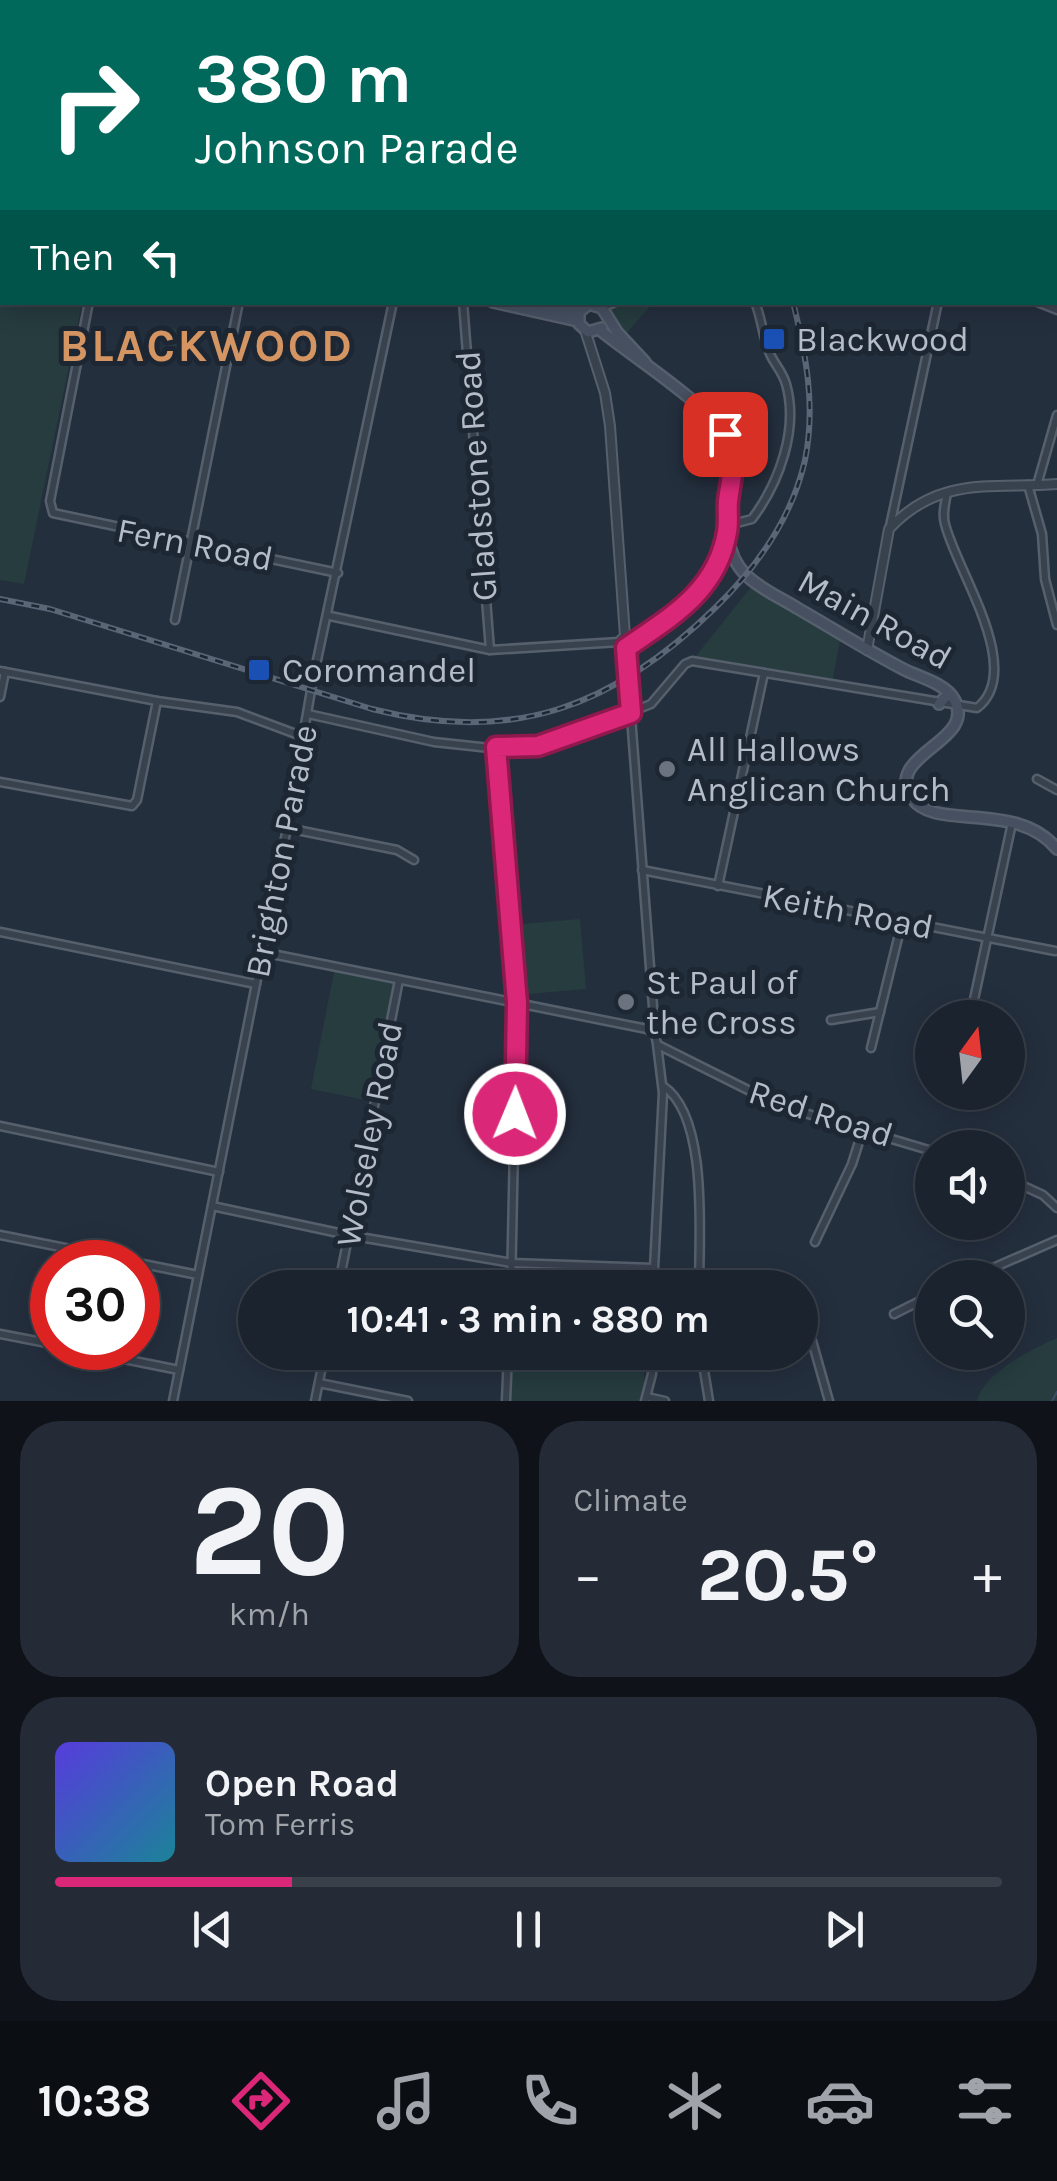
<!DOCTYPE html>
<html lang="en">
<head>
<meta charset="utf-8">
<style>
	:root { --surface:#1b232e; --page:#242b36; --text:#f1f3f6; --muted:#a0a4aa; --line:#39404a; --accent:#db2777 }
	body { margin:0; font-family:Karla,sans-serif; background:var(--page); color:var(--text); height:100vh; display:flex; flex-direction:column; font-size:38px; white-space:nowrap }
	* { box-sizing:border-box; margin:0 }
	p { font-size:32px; color:var(--muted) }
	.icon { flex:none; width:55px; height:55px; fill:none; stroke:currentColor; stroke-width:2; stroke-linecap:round; stroke-linejoin:round }
	.map { position:relative; height:1401px; overflow:hidden }
	.panel { display:flex; flex-direction:column; gap:20px; padding:20px; background:#0f1319; flex:1 }
	.panel>* { flex:none }
	.top-card { position:absolute; left:0px; top:0px; width:1058px; height:305px; box-shadow:0 5px 25px #0003,0 0 0 2px var(--line); background:#00695c; color:#fff; overflow:hidden }
	.needle { width:65px; rotate:15deg }
	.controls { position:absolute; left:915px; top:1000px; display:grid; gap:20px }
	.controls a { display:grid; place-items:center; width:110px; height:110px; border-radius:50%; background:var(--surface); box-shadow:0 5px 25px #0003,0 0 0 2px var(--line); font-size:50px }
	.speed { position:absolute; left:30px; top:1240px; display:flex; gap:20px; font-size:50px; font-weight:700; text-align:center }
	.speed>* { display:grid; place-content:center; width:130px; height:130px; border-radius:50%; background:var(--surface); box-shadow:0 5px 25px #0003,0 0 0 2px var(--line); line-height:1 }
	.speed .limit { border:15px solid #d22; background:#fff; color:#111 }
	.pin { position:absolute; display:grid; place-items:center; width:85px; height:85px; color:#fff; margin:-42px; border-radius:20px; box-shadow:0 5px 15px #0006 }
	.me { position:absolute; width:110px; margin:-55px; rotate:1deg; stroke-linejoin:round; filter:drop-shadow(0 0 8px #0008) }
	.turn { display:flex; align-items:center; gap:35px; height:210px; padding:0 30px; font-size:45px }
	.turn .icon { width:130px; height:130px; stroke-width:2.5 }
	.turn b { display:block; font-size:70px; line-height:85px }
	.then { display:flex; align-items:center; height:95px; padding:0 30px; background:#0003; gap:20px; font-size:38px }
	.big { font-size:75px; font-weight:700; line-height:1.1 }
	.panel .tile { flex:1; display:flex; flex-direction:column; justify-content:center; gap:15px; min-width:0; padding:0 35px; border-radius:40px; background:var(--page) }
	.panel .dial { align-items:center; gap:0 }
	.dial b { font-size:130px; line-height:1 }
	.song { display:flex; align-items:center; gap:30px }
	.cover { width:120px; height:120px; border-radius:15px; background:linear-gradient(135deg,hsl(250 70% 55%),hsl(190 70% 35%)) }
	.played { height:10px; border-radius:5px; background:linear-gradient(90deg,var(--accent) 25%,var(--line) 25%) }
	.keys { display:flex; justify-content:space-around; direction:ltr }
	.heat { display:flex; justify-content:space-between; align-items:center; font-size:55px; direction:ltr }
	.panel .tiles { flex:1; display:grid; gap:20px; grid-template-columns:1fr 1fr }
	.tile:last-child { grid-column:span 2 }
	.trip { position:absolute; left:238px; top:1270px; width:580px; height:100px; border-radius:50px; background:var(--surface); box-shadow:0 5px 25px #0003,0 0 0 2px var(--line); font-weight:700; line-height:100px; text-align:center }
	.dock { display:flex; height:160px; justify-content:space-around; align-items:center; background:#0b0e12; color:var(--muted) }
	.dock .icon { width:70px; height:70px }
	.dock .on { color:var(--accent) }
	.dock b { font-size:45px; color:var(--text) }
	.map>svg:first-child { display:block }
</style>
</head>
<body>
<div class="map">
<svg width="1057" height="1401" viewBox="0 0 1057 1401">
	<rect width="100%" height="100%" fill="#242f3e"/>
	<g fill="#263c3f">
		<path d="M0,167L2,302L82,303L24,584L0,580Z"/>
		<path d="M618,304H652L624,336L610,310Z"/>
		<path d="M168,327L182,331L176,358L162,355Z"/>
		<path d="M755,582L841,634L832,683L692,661Z"/>
		<path d="M580,919L586,989L527,994L522,924Z"/>
		<path d="M335,967L399,980L375,1102L311,1089Z"/>
		<path d="M526,1269L640,1273L644,1287H516L517,1274Z"/>
		<path d="M1057,1338V1401H977C983,1373 1032,1349 1057,1338Z"/>
		<path d="M513,1353H644V1391L640,1401H511Z"/>
	</g>
	<g fill="none" stroke-linecap="round" stroke-linejoin="round">
		<path stroke="#394c67" stroke-width="2.5" d="M1052,1401L1057,1392"/>
		<g stroke="#565f6c" stroke-width="11">
			<g id="minor">
				<path d="M25,0L27,2"/>
				<path d="M618,0L625,2"/>
				<path d="M924,0L925,2"/>
				<path d="M163,2V0"/>
				<path d="M454,2V0"/>
				<path d="M747,2L749,0"/>
				<path d="M966,2L968,0"/>
				<path d="M1012,2V0"/>
				<path d="M89,302L50,501L53,513L338,573"/>
				<path d="M463,302L490,650"/>
				<path d="M1037,302L1057,310"/>
				<path d="M602,308L615,302"/>
				<path d="M1028,485L1042,534L1045,579L1057,625"/>
				<path d="M1037,485L1057,415"/>
				<path d="M890,526L938,302"/>
				<path d="M330,616L490,650L619,642"/>
				<path d="M175,620L239,302"/>
				<path d="M632,642H638C684,606 717,587 729,525L752,519C779,483 799,429 786,384C783,373 776,366 771,356C763,340 762,319 755,302"/>
				<path d="M0,671L157,701L237,712L304,737"/>
				<path d="M629,690L654,1020"/>
				<path d="M0,697L5,672"/>
				<path d="M308,714L434,742L490,748L538,746L563,739L651,704L685,664L692,661L977,708C1026,670 956,570 945,524C942,514 945,504 947,493"/>
				<path d="M496,747L517,1003L511,1288"/>
				<path d="M1037,779L1057,790"/>
				<path d="M0,782L132,806L137,800L157,701"/>
				<path d="M287,828L397,850L414,860"/>
				<path d="M642,870L1055,951"/>
				<path d="M718,886L764,673"/>
				<path d="M0,932L256,984"/>
				<path d="M262,952L647,1029"/>
				<path d="M970,1018L1012,823"/>
				<path d="M831,1020L880,1012"/>
				<path d="M658,1045L778,1105L932,1151"/>
				<path d="M871,1048L902,922"/>
				<path d="M663,1086C709,1116 699,1237 699,1288"/>
				<path d="M0,1126L219,1172"/>
				<path d="M1008,1179L1043,1195L1057,1208"/>
				<path d="M212,1206L348,1235L512,1263L653,1268"/>
				<path d="M0,1235L135,1262"/>
				<path d="M815,1242L852,1164L863,1129"/>
				<path d="M138,1263L198,1275"/>
				<path d="M970,1278L1057,1240"/>
				<path d="M338,1288L399,980"/>
				<path d="M653,1288L663,1093L657,1044L655,1034L647,1029L648,1023L654,1020L661,1025L659,1032L655,1034"/>
				<path d="M894,1314L932,1295"/>
				<path d="M807,1323L829,1401"/>
				<path d="M0,1334L52,1344"/>
				<path d="M69,1348L179,1370"/>
				<path d="M701,1352L709,1401"/>
				<path d="M319,1383L408,1401"/>
				<path d="M647,1397L665,1401"/>
				<path d="M173,1401L287,828L313,679L393,302"/>
				<path d="M315,1401L325,1352"/>
				<path d="M506,1401L508,1352"/>
				<path d="M645,1401L652,1374V1352"/>
			</g>
		</g>
		<g stroke="#565f6c" stroke-width="12">
			<g id="tertiary">
				<path d="M585,330L605,393L610,426L625,636L619,642L626,648"/>
				<path d="M867,650L889,529C939,475 993,489 1057,484"/>
			</g>
		</g>
		<g stroke="#565f6c" stroke-width="14">
			<g id="secondary">
				<path d="M609,2L610,0"/>
				<path d="M0,153L2,155"/>
				<path d="M493,302L578,321"/>
				<path d="M524,302L579,312"/>
				<path d="M589,304L602,308L617,332L645,362"/>
				<path d="M589,304L579,312V324L588,332L602,328"/>
				<path d="M600,330C631,356 716,409 731,444C746,478 707,536 746,575C760,589 781,598 797,608C832,628 866,650 903,669C918,677 945,683 954,699C979,742 882,754 912,798C934,832 1016,799 1057,849"/>
				<path d="M939,704L949,693"/>
			</g>
		</g>
		<use href="#minor" stroke="#38414e" stroke-width="6"/>
		<use href="#tertiary" stroke="#38414e" stroke-width="8"/>
		<use href="#secondary" stroke="#465061" stroke-width="9"/>
		<g stroke="#5a6575" stroke-width="6">
			<g id="rail">
				<path d="M847,2L849,0"/>
				<path d="M0,599L50,609L372,709C513,745 614,707 716,607C758,566 792,518 805,460C816,406 806,355 793,302"/>
			</g>
		</g>
		<use href="#rail" stroke="#1d2633" stroke-width="2.5" stroke-dasharray="8" stroke-linecap="butt"/>
		<g stroke="#565f6c" stroke-width="11" stroke-linecap="butt">
			<path id="minor-bridge" d="M627,664L629,690"/>
		</g>
		<use href="#minor-bridge" stroke="#38414e" stroke-width="6"/>
	</g>
	<g fill="none" stroke-linecap="round" stroke-linejoin="round">
		<g stroke="#8e194d" stroke-width="25">
			<path id="route" d="M515,1114L517,1003L496,747L538,746L631,713L626,648C669,618 717,592 727,532C729,521 727,511 728,501C731,476 739,457 725,434"/>
		</g>
		<use href="#route" stroke="#db2777" stroke-width="18"/>
	</g>
	<g fill="#1a4fb4" stroke="#1d2633" stroke-width="4">
		<rect x="762" y="327" width="24" height="24" rx="5"/>
		<rect x="247" y="658" width="24" height="24" rx="5"/>
	</g>
	<g fill="#6b7280" stroke="#1d2633" stroke-width="4">
		<circle cx="667" cy="769" r="10"/>
		<circle cx="626" cy="1002" r="10"/>
	</g>
	<g text-anchor="middle" stroke-width="10" stroke-linejoin="round" paint-order="stroke">
		<g font-size="35" fill="#b4bcc9" stroke="#1d2633" text-anchor="start">
			<text x="796" y="351">Blackwood</text>
			<text x="282" y="682">Coromandel</text>
			<text x="687" y="761">All Hallows<tspan x="687" dy="40">Anglican Church</tspan></text>
			<text x="646" y="994">St Paul of<tspan x="646" dy="40">the Cross</tspan></text>
		</g>
		<g font-size="35" fill="#b4bcc9" stroke="#1d2633">
			<text transform="translate(476 476) rotate(-94)" y="12">Gladstone Road</text>
			<text transform="translate(195 544) rotate(11)" y="12">Fern Road</text>
			<text transform="translate(875 619) rotate(29)" y="12">Main Road</text>
			<text transform="translate(281 851) rotate(-79)" y="12">Brighton Parade</text>
			<text transform="translate(848 911) rotate(11)" y="12">Keith Road</text>
			<text transform="translate(821 1113) rotate(18)" y="12">Red Road</text>
			<text transform="translate(369 1134) rotate(-79)" y="12">Wolseley Road</text>
		</g>
		<g font-size="45" font-weight="bold" letter-spacing="2.5" fill="#d59563" stroke="#1d2633">
			<text x="207" y="361">BLACKWOOD</text>
		</g>
	</g>
</svg>
<div class="controls">
<a><svg class="needle" viewBox="-14 -14 28 28"><path d="M0-13l5 13h-10z" fill="#e53935"/><path d="M0 13l5-13h-10z" fill="#a0a4aa"/></svg></a>
<a><svg class="icon" aria-label="sound" viewBox="0 0 24 24"><path d="M4 9h4l5-4v14l-5-4H4zM17 9q2 3 0 6"/></svg></a>
<a><svg class="icon" aria-label="search" viewBox="0 0 24 24"><circle cx="10" cy="10" r="6"/><path d="M15 15l6 6"/></svg></a>
</div>
<div class="speed"><div class="limit">30</div></div>
<div class="pin" style="left:725px;top:434px;background:#d93025"><svg class="icon" aria-label="arrive" viewBox="0 0 24 24"><path d="M6 21V4h12l-3 4 3 4H6"/></svg></div>
<svg class="me" style="left:515px;top:1114px" viewBox="-20 -20 40 40"><circle r="17" fill="#db2777" stroke="#fff" stroke-width="3"/><path d="M0-11L8 9 0 5-8 9z" fill="#fff"/></svg>
<div class="trip">10:41 · 3 min · 880 m</div>
<div class="top-card">
<div class="turn"><svg class="icon" aria-label="right" viewBox="0 0 24 24"><path d="M7 20v-9h11M14 6l5 5-5 5"/></svg><div><b>380 m</b>Johnson Parade</div></div>
<div class="then">Then<svg class="icon" aria-label="left" viewBox="0 0 24 24"><path d="M17 20v-9H6M10 6l-5 5 5 5"/></svg></div>
</div>
</div>
<section class="panel">
<div class="tiles">
<div class="tile dial"><b>20</b><p>km/h</p></div>
<div class="tile"><p>Climate</p>
<div class="heat"><a>−</a><b class="big">20.5°</b><a>+</a></div>
</div>
<div class="tile">
<div class="song"><i class="cover"></i><div><b>Open Road</b><p>Tom Ferris</p></div></div>
<div class="played"></div>
<div class="keys"><svg class="icon" aria-label="previous" viewBox="0 0 24 24"><path d="M18 5L8 12l10 7zM5 5v14"/></svg><svg class="icon" aria-label="pause" viewBox="0 0 24 24"><path d="M8 5v14M16 5v14"/></svg><svg class="icon" aria-label="next" viewBox="0 0 24 24"><path d="M6 5l10 7-10 7zM19 5v14"/></svg></div>
</div>
</div>
</section>
<nav class="dock">
<b>10:38</b>
<svg class="icon on" aria-label="directions" viewBox="0 0 24 24"><path d="M12 3l9 9-9 9-9-9zM9 14v-3h6M13 9l2 2-2 2"/></svg>
<svg class="icon" aria-label="music" viewBox="0 0 24 24"><path d="M9 18V5l10-2v13"/><circle cx="6" cy="18" r="3"/><circle cx="16" cy="16" r="3"/></svg>
<svg class="icon" aria-label="phone" viewBox="0 0 24 24"><path d="M5 4h4l2 5-3 2q2 4 5 5l2-3 5 2v4C11 20 4 13 5 4z"/></svg>
<svg class="icon" aria-label="climate" viewBox="0 0 24 24"><path d="M12 3v18M4 7l16 10M4 17L20 7"/></svg>
<svg class="icon" aria-label="car" viewBox="0 0 24 24"><path d="M5 17H2v-5l4-1 3-4h7l3 4 3 1v5h-3M9 17h6M6 11h13"/><circle cx="7" cy="17" r="2"/><circle cx="17" cy="17" r="2"/></svg>
<svg class="icon" aria-label="filters" viewBox="0 0 24 24"><path d="M4 7h16M4 17h16"/><circle cx="9" cy="7" r="2"/><circle cx="15" cy="17" r="2"/></svg>
</nav>
</body>
</html>
